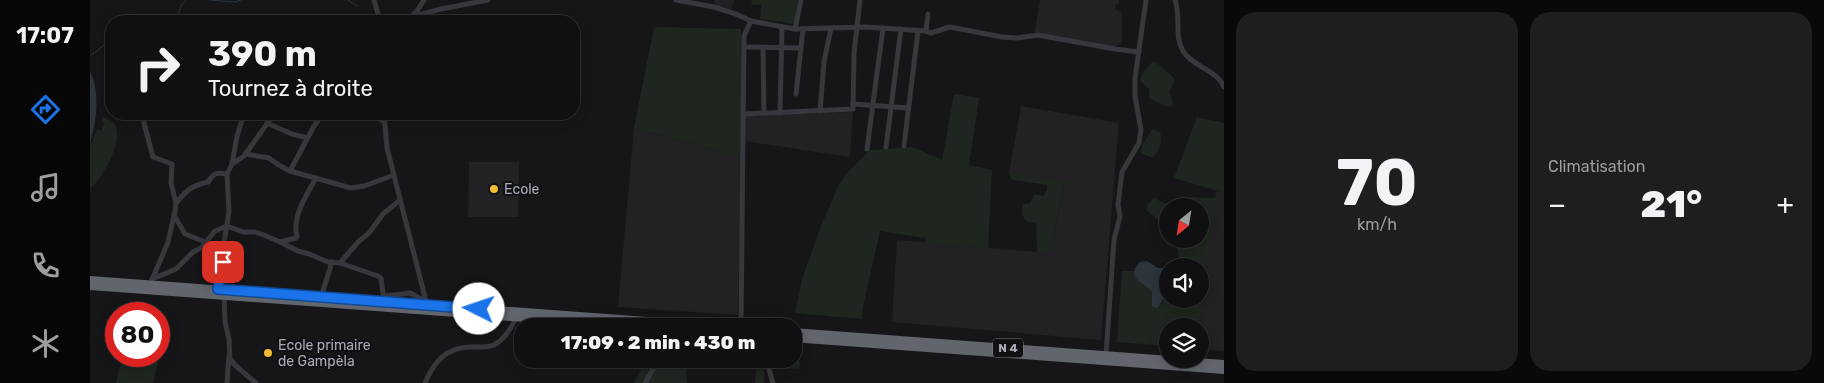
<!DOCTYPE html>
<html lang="fr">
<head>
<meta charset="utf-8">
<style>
	:root { --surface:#101012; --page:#1e1e20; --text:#f1f3f6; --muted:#9c9d9f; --line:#303032; --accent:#1a73e8 }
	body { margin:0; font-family:Rubik,sans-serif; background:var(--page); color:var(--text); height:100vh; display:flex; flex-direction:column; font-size:19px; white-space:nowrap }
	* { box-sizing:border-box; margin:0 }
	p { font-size:16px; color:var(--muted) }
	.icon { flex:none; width:28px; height:28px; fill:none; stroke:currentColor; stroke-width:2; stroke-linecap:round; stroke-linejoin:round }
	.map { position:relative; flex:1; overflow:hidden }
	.details { display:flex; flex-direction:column; gap:12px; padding:12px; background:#09090a; width:600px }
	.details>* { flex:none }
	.top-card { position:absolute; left:15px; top:15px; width:475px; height:105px; border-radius:20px; box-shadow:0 2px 12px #0003,0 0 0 1px var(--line); background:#101012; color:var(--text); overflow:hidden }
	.needle { width:32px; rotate:210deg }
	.controls { position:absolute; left:1069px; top:198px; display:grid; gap:10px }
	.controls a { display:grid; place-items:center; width:50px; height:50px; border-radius:50%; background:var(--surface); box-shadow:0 2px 12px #0003,0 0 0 1px var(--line); font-size:25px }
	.speed { position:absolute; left:15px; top:302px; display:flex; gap:10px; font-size:25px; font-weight:700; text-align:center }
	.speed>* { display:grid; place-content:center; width:65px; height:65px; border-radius:50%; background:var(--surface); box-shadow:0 2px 12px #0003,0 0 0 1px var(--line); line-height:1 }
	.speed .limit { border:8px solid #d22; background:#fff; color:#111 }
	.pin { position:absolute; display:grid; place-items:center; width:42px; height:42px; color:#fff; margin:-21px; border-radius:10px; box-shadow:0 2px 8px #0006 }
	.me { position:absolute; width:55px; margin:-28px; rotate:274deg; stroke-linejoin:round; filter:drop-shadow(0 0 4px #0008) }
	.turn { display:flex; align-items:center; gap:18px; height:105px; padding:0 20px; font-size:22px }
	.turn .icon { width:65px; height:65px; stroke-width:2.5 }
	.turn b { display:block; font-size:35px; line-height:42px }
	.big { font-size:38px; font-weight:800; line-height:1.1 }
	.details .card { flex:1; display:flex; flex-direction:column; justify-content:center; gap:8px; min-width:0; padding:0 18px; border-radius:20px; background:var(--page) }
	.details .dial { align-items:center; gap:0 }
	.dial b { font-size:65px; line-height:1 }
	.heat { display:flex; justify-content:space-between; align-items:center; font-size:28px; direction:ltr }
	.details .tiles { flex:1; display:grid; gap:12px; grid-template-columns:repeat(2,1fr) }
	.trip { position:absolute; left:424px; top:318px; width:288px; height:50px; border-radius:20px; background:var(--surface); box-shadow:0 2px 12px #0003,0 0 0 1px var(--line); font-weight:800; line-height:50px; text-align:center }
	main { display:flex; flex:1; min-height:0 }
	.dock { display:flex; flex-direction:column; width:90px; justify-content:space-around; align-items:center; background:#060607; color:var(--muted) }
	.dock .icon { width:35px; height:35px }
	.dock .active { color:var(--accent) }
	.dock b { font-size:22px; color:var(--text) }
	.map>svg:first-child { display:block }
</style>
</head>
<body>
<main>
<nav class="dock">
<b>17:07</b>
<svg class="icon active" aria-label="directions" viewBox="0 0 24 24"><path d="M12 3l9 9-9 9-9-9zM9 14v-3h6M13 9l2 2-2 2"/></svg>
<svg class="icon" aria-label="music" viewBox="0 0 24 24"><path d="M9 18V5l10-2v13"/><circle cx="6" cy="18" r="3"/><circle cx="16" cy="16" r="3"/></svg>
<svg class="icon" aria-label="phone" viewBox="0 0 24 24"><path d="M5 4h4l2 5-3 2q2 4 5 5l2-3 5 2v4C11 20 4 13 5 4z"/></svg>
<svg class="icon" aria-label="climate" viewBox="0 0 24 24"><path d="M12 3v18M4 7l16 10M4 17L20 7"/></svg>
</nav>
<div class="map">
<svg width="1134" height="383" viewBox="0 0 1134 383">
	<rect width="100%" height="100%" fill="#161618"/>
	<g fill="#222225">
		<path d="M624,0H644L642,9L626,5Z"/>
		<path d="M950,0H1030L1028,1L1029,4L1025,5V9L1032,13V42L1024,47L945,32Z"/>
		<path d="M931,106L1029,123L1011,340L802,322L807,240L959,253L975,183L919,173Z"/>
		<path d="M763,112L760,157L654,141L655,116Z"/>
		<path d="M544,128L651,157L648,315L528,307Z"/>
		<path d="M379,162H429L428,217H378Z"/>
		<path d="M1126,191L1134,193V351L1110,349V327Z"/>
	</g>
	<g fill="#1e261f">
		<path d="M662,0H708L704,24L670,19L671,5L661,4Z"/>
		<path d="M564,27L651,29V157L544,128Z"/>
		<path d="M1063,61L1071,66L1085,79L1079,92L1082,98L1083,106L1077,107L1059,98V89L1050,81L1053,73Z"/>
		<path d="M864,94L889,98L879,165L902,170L898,248L835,243V238L790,231L773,307L772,319L705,313L712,279L731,226L749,184L758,172L780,150L823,147L852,160Z"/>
		<path d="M13,117C16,119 21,120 23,122C37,137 12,179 0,189V146L7,129L11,131L14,124L12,122Z"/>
		<path d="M1107,117L1134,123V193L1084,178Z"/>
		<path d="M1062,129L1070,132C1073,141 1069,152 1062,158L1051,153L1052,146Z"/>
		<path d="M919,173L975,182L959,253L947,252L946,224L936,221L932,215L933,204L940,203L945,194L953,196L957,189V185L922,180Z"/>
		<path d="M1095,197L1126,198L1110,327L1078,326L1077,346L1027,342L1032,271H1045C1044,283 1054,284 1062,292V306L1072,304L1074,296L1077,292L1078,299H1110V266H1092C1088,257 1089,246 1083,239H1110V206H1089L1095,205Z"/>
		<path d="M1064,198L1080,206H1078L1077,232L1068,220L1056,210L1058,204Z"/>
		<path d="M69,322L77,324L63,383H26L32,356H69Z"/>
		<path d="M548,359H596L597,383H544L556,361Z"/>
		<path d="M667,359L711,361L709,369L674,367V383H665Z"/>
	</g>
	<g fill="#2c343c">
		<path d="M0,71C11,94 6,121 0,144Z"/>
		<path d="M1057,261L1068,268H1077V292C1073,297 1073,303 1067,308L1062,306V292C1052,281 1035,279 1050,262Z"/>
	</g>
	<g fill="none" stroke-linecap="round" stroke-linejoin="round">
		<g stroke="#2c343c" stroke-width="1">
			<path d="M119,0L145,2L151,0"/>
			<path d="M258,0L267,6"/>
			<path d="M30,21L31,17"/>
			<path d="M86,21L91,6L96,0"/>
			<path d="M0,56L21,40"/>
		</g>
		<g stroke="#37383d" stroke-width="5">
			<path d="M284,0L290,21"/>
			<path d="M586,0L624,7L646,14L661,21L705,29L776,27L836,31L838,14"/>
			<path d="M1085,0C1091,16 1084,36 1093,51C1103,67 1127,70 1134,87"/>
			<path d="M321,17L351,9L398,0"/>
			<path d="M317,21L327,11L334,0"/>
			<path d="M705,29L711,0"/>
			<path d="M836,31L841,33L860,27L912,37L927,38L948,35L1025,49L1049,52"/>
			<path d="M654,47L711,48"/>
			<path d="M673,48L674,113"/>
			<path d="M706,94L713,29"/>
			<path d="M763,104L818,108"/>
			<path d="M730,111L734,62L741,28"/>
			<path d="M690,113L692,27"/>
			<path d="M284,114L294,122"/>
			<path d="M294,114L297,148L337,305"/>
			<path d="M653,114L763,109L764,53L770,0"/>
			<path d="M54,123L63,157L82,164L81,183L86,203L85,211L78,242L62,280"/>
			<path d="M177,123L202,134L217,138"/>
			<path d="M814,146L828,31"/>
			<path d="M796,147L811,29"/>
			<path d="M777,149L793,28"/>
			<path d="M155,154L179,158L187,164L200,171L261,188L274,186L304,175"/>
			<path d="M142,164L147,136L154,114"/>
			<path d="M200,171L224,126L233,114"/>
			<path d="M86,203C97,190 101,186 118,182C124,173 126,172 137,174"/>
			<path d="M84,215L95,234L133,249"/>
			<path d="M190,242L208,251L219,254L238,262L250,263L288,276L291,278L293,294L295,296L320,293L335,301"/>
			<path d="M250,263L269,241L279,233L293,214L310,200"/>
			<path d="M62,279L86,269L103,252L111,248L125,231L137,226L153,232H165L174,235L190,242L206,238L207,237C202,216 216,196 226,178"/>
			<path d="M128,289L133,262L134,243L139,212L137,174L142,164L154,156L184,114"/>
			<path d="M134,296L135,322L139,339L140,359L146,366L166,383"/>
			<path d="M231,297L242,262"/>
			<path d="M651,326L654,36L661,21"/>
			<path d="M1016,355L1024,240L1030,216L1028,205L1032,172L1049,143L1051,130L1045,96V78L1056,0"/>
			<path d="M669,359L679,369L683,383"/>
			<path d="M137,383L139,356"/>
			<path d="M335,383C344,362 356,347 381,347C388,347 397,348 404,345C415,339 421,328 426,318"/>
			<path d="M555,383L569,359"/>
		</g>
		<g stroke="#63656e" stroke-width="8">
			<path d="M0,280L625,326"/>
			<path d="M0,286L542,326"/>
			<path d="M702,332L1134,364"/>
			<path d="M702,338L1134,370"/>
		</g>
	</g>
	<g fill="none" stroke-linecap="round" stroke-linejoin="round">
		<g stroke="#114b97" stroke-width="12">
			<path id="route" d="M133,262L128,289L389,309"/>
		</g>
		<use href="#route" stroke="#1a73e8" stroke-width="9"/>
	</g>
	<g fill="#f5bd31" stroke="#111113" stroke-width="2">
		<circle cx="404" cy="189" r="5"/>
		<circle cx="178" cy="353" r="5"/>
	</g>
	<g text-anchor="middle" stroke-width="4" stroke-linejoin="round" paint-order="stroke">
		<rect fill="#111113" stroke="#7b7e86" stroke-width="1" x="903" y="338.5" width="30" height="19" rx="4"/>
		<g font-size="12" font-weight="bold" fill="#a8acb8">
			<text x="918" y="352">N 4</text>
		</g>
		<g font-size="14" fill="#a8acb8" stroke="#111113" text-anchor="start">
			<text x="414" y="194">Ecole</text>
			<text x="188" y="350">Ecole primaire<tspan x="188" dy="16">de Gampèla</tspan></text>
		</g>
	</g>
</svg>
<div class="controls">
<a><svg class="needle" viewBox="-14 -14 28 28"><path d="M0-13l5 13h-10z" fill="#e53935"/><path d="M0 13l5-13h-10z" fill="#9c9d9f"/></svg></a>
<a><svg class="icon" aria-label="sound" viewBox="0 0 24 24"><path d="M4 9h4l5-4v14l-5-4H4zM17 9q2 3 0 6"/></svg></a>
<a><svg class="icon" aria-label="layers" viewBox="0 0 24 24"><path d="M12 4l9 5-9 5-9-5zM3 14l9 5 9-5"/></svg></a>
</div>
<div class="speed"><div class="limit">80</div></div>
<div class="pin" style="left:133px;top:262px;background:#d93025"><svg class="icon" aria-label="arrive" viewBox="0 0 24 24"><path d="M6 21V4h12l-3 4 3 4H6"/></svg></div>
<svg class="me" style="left:389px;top:309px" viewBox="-20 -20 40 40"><circle r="19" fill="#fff"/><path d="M0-13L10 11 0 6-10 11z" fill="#1a73e8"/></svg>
<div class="trip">17:09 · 2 min · 430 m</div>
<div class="top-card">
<div class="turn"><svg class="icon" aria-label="right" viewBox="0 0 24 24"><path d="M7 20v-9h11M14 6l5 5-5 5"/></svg><div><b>390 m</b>Tournez à droite</div></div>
</div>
</div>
<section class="details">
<div class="tiles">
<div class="card dial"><b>70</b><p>km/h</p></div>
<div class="card"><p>Climatisation</p>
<div class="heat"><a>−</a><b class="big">21°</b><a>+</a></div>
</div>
</div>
</section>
</main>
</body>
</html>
